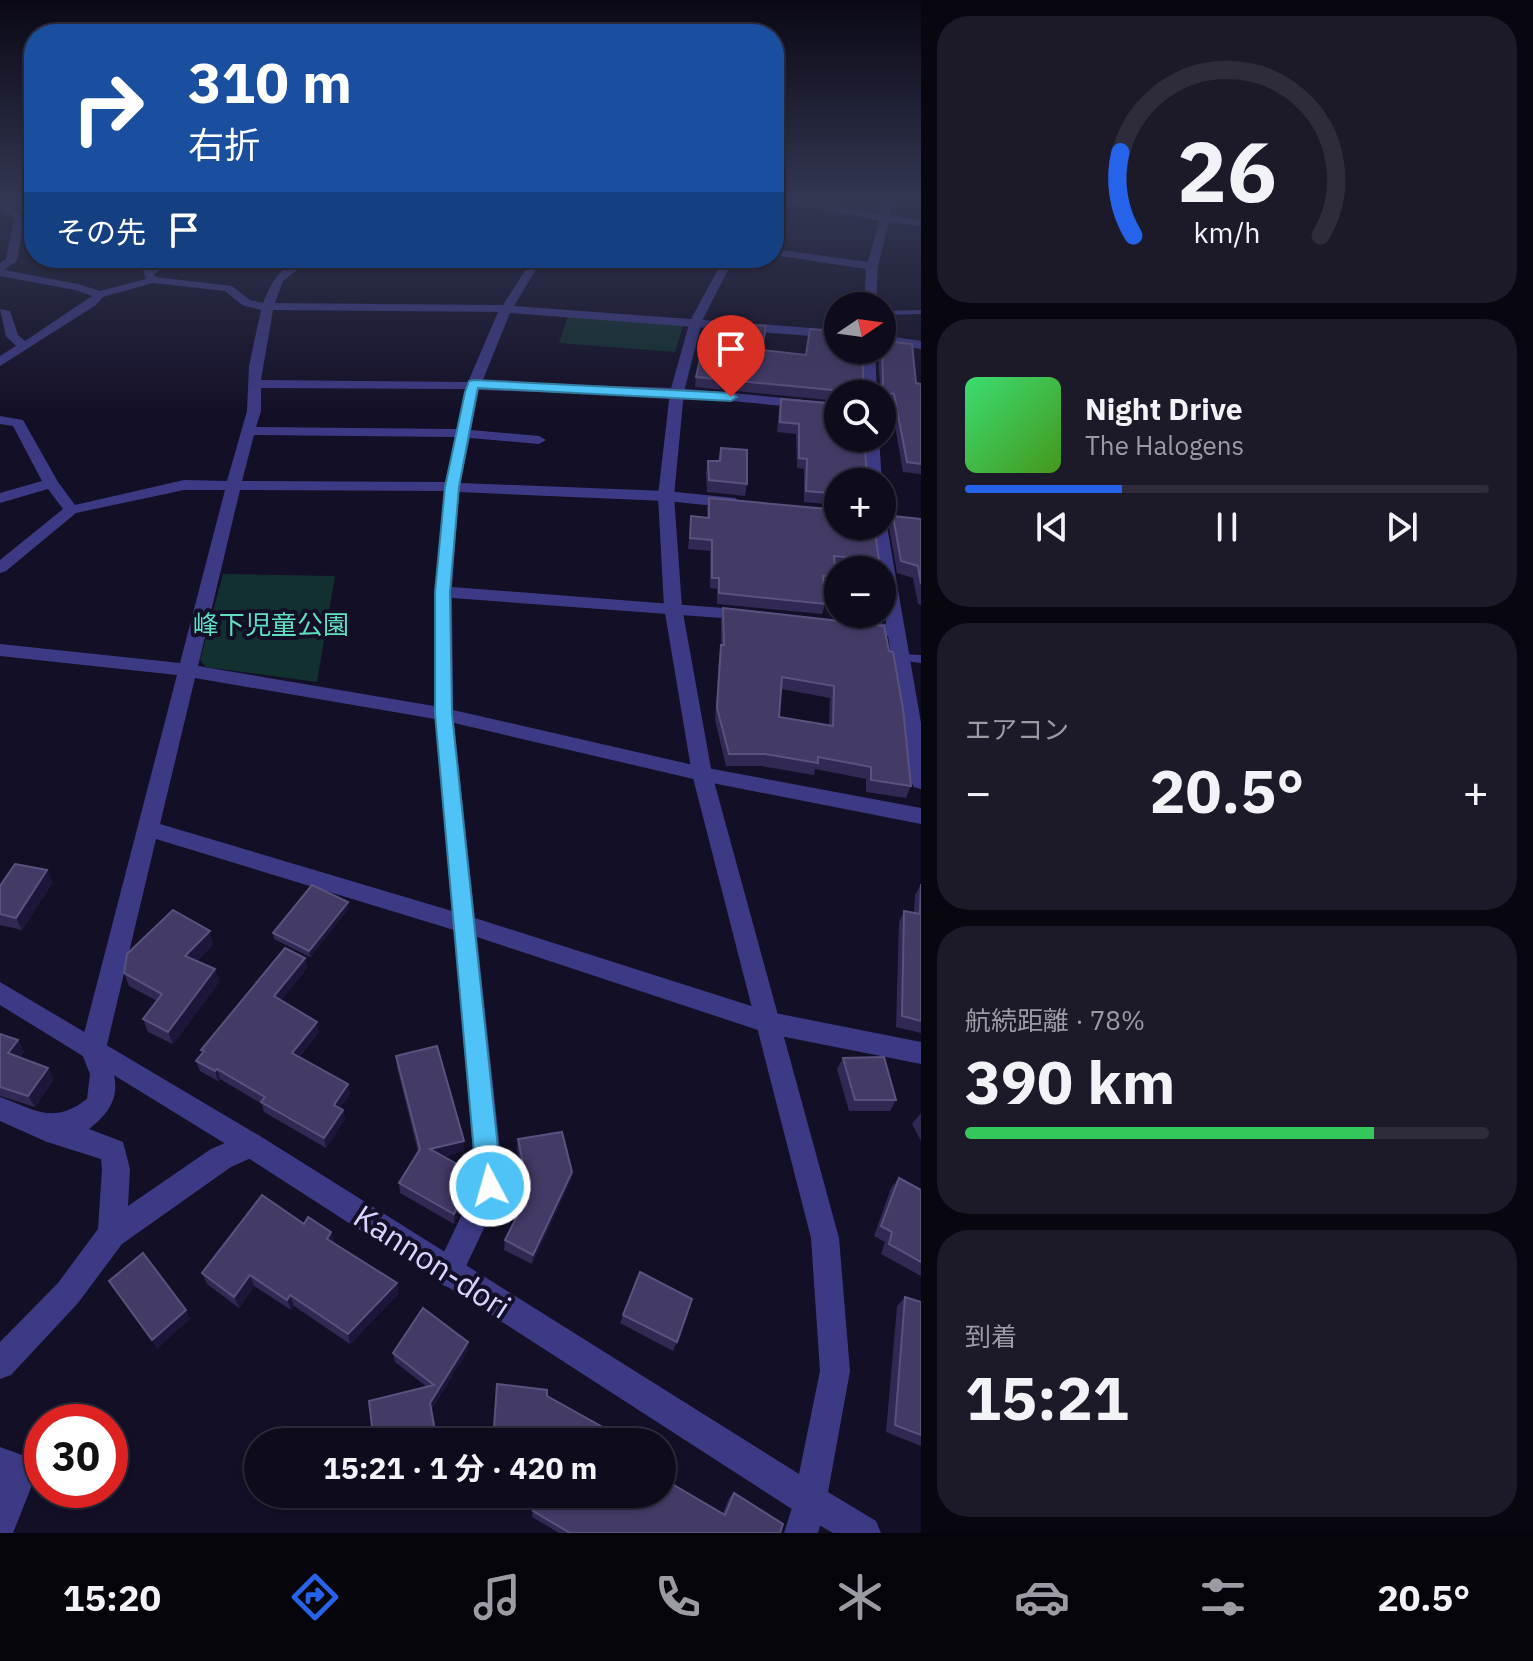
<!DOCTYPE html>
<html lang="ja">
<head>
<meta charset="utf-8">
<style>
	:root { --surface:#0e0b1c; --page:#1c1929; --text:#f1f3f6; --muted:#9b9ba3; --line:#2e2b3b; --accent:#2563eb }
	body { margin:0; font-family:"IBM Plex Sans","Noto Sans JP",sans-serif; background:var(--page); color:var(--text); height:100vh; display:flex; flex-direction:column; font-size:30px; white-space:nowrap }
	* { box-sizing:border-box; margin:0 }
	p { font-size:26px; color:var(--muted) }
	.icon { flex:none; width:44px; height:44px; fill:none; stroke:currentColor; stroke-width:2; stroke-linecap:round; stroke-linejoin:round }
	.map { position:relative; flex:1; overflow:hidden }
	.side { display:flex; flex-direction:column; gap:16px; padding:16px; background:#08060f; width:612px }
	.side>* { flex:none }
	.banner { position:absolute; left:24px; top:24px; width:760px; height:244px; border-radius:32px; box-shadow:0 2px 6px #0004,0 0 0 2px var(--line); background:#1a4fa0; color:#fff; overflow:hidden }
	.needle { width:52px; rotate:77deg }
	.tools { position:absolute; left:824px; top:292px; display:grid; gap:16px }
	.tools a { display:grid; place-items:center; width:72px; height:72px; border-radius:50%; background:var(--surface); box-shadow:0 2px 6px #0004,0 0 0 2px var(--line); font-size:40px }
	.speed { position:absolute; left:24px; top:1404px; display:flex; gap:16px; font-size:40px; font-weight:700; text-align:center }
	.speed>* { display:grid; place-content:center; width:104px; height:104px; border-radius:50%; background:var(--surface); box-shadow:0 2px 6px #0004,0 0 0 2px var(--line); line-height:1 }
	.speed .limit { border:12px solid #d22; background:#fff; color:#111 }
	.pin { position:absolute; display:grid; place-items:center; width:68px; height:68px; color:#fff; margin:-82px -34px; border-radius:50% 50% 50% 0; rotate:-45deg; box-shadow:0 0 8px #0007 }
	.pin .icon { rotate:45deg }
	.me { position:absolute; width:88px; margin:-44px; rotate:354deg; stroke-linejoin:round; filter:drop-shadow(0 0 6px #0008) }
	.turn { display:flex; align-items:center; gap:28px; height:168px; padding:0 32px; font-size:36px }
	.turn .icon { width:104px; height:104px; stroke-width:2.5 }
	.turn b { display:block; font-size:56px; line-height:68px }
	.then { display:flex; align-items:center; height:76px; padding:0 32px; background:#0003; gap:16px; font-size:30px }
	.big { font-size:60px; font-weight:700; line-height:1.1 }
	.side .card { flex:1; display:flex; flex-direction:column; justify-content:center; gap:12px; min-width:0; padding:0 28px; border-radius:32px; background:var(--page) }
	.side .dial { align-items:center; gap:0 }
	.dial svg { height:208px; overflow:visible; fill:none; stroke:var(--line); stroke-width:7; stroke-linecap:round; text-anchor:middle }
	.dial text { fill:var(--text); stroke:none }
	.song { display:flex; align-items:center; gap:24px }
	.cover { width:96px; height:96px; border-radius:12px; background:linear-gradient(135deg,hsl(140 70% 55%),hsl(100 70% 35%)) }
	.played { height:8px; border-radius:4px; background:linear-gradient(90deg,var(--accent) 30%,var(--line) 30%) }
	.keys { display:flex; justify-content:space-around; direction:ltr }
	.heat { display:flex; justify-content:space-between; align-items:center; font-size:44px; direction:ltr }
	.charge { height:12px; border-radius:6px; background:linear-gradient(90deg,#34c759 78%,var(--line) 0) }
	.trip { position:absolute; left:244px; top:1428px; width:432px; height:80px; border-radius:40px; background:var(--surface); box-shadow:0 2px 6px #0004,0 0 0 2px var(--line); font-weight:700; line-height:80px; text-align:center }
	.tabs { display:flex; height:128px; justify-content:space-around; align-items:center; background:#06040b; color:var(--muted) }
	.tabs .icon { width:56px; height:56px }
	.tabs .current { color:var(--accent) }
	.tabs b { font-size:36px; color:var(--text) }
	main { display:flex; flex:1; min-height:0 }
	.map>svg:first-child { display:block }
</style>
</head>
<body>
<main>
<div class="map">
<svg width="921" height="1533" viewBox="0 0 921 1533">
	<rect width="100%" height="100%" fill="#130f26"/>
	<g fill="#12302f">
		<path d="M568,316L676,324L683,326L675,352L559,343Z"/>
		<path d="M223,574L335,576L317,682L206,667L200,660Z"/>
	</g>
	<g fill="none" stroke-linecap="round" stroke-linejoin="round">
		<g fill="#3d3a85" fill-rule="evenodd">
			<path d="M921,310V314L882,315V311Z"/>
			<path d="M901,654L921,655V663L897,660L896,658L897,656Z"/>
		</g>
		<g fill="#3d3a85" fill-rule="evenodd">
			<path d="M0,201H5L24,218L17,261L4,270L78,284L100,291L146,279L143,271L165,258H178L154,274L156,277L232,286L250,300L263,303C272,280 285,258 312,258L283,281L275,303L503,305L533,258H543L514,306L838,330V338L510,313L482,382L677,388L838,403V411L677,396L479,390L471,430L539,436L546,440L539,444L470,438L460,483L666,491L735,498L743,503L735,508L666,501L459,492L452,587L749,610L758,615L749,620L452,598L453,710L702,767L921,808V824L702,781L454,723L475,918L770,1012L921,1042V1064L770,1034L477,937L504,1186L458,1283L448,1287L438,1283L434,1273L476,1185L454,930L156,839L106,1049C120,1085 121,1104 89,1129L123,1142L130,1169L128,1206L211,1149L251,1132L260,1136L264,1145L260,1154L231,1167L122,1244L78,1303L11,1375L0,1379V1342L58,1283L98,1229L102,1169L101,1159L47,1142L0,1121V1097C36,1110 53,1125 87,1099L90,1074L80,1049L177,675L0,656V644L180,663L225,490H184L76,513L6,571L0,573V560L63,509L48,489L0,503V493L42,481L13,426L0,424V416L23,420L58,482L75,505L184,480L227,481L247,411L249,366L261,310L242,305L225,291L153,283L103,297L96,305L0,366V356L16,346L6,336L0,309L10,311L18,335L25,341L92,296L75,290L0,276V263L6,259L14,219L0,207ZM273,310L498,312L468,382L261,380ZM261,388L466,389L457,429L256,427L261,411ZM254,435L456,437L445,482L242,481ZM240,490L444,491L435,592L434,706L198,666ZM195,678L435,719L452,911L160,824Z"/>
			<path d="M783,201H802L880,215L884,201H894L890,216L921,220V226L889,222L878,266L876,306H864L866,269L774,255V249L868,262L879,221Z"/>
			<path d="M882,335L921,341V349L882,343Z"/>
			<path d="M863,350H875L877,394H863Z"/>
			<path d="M865,438H879L882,482V483L868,482Z"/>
			<path d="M882,522L887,526L921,723V789L914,787L911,782L888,636L860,633L851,627L860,621L886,624L882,570H878L871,526H882Z"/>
			<path d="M0,1447L33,1459L38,1470L13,1533H0Z"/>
			<path d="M810,1484L822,1489L827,1501L818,1533H784L798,1489Z"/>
		</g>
		<path fill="#3d3a85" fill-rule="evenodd" d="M724,258H734L702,321L684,392L674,496L682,607L712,774L839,1238L850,1371L828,1492L876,1521L881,1533H833L798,1513L242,1154L0,1005V982L260,1136L799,1474L820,1371L811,1238L692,774L664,607L658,496L670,392L690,321Z"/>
	</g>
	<g fill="#312854" fill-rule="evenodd">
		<path d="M810,329L866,387H880L878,350H882L916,383L921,384V474L903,472L891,403L882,402V394H838V401L695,387L696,377L762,350L805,355Z"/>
		<path d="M781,399L838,482V505L804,502V469L797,468L796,434L777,432L779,408Z"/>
		<path d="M721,448L747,484L745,496L707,492L706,472L708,461H718Z"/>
		<path d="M709,498L879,560L876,570L835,567L836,577L833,588L824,587L825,604L822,614L717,604V589L710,588V551L688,549L691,516L707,518V508Z"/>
		<path d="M893,516L921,519V605L918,604L913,578L897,573L889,527Z"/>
		<path d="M723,608L884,626L911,786L906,798L866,792V779L815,769L814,775L761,766H726L715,720L719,657L721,645V620ZM781,689L830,698L829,725L779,717Z"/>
		<path d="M47,870L52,883L22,930L0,925V886Z"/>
		<path d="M921,884V1033L896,1027L899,922L904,911L914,913L915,895Z"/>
		<path d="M348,909L310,957L274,939L273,933Z"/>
		<path d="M213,944L197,961L215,969L219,982L173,1044L148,1032L143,1019L157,1001L129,986L124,973Z"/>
		<path d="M305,958L307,968L281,1000L319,1032L299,1057L348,1084L350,1094L340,1108L343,1110L345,1119L326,1148L264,1112L262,1104L220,1079L218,1081L200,1071L196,1061L203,1053L201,1050Z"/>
		<path d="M0,1034L18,1040L24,1052L20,1057L54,1079L35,1107L0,1096Z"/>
		<path d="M396,1056L464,1141V1151L443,1157L472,1176V1187L454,1224L400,1193L399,1183L418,1152L397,1067Z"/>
		<path d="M843,1058L896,1100L890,1111H849L837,1069Z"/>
		<path d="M921,1113V1141L912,1124Z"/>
		<path d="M518,1139L572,1172L570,1182L532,1264L504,1250L505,1240L526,1197L517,1150Z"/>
		<path d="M899,1178L921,1190V1276L881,1254L885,1242L874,1236L891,1188Z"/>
		<path d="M304,1224L331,1232L334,1243L397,1283L398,1294L350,1344L294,1306L291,1310L254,1286L239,1308L207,1284L202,1273Z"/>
		<path d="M905,1297L921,1302V1446L886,1432L897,1306Z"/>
		<path d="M623,1315L677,1342L673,1351L620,1323Z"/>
		<path d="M468,1342V1350L431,1410L427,1387L395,1362L393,1353Z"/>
		<path d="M734,1493L780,1533H559L532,1517L533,1511L723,1513L729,1498Z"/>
	</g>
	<g fill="#1d163a">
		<path d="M47,870L52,883L22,930L16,918Z"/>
		<path d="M348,902V909L310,957L309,951Z"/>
		<path d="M210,931L213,944L189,969L185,956Z"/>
		<path d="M305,958L307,968L276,1006L274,996Z"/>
		<path d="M215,969L219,982L173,1044L168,1032Z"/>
		<path d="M317,1022L319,1032L294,1062L292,1053Z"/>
		<path d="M18,1040L24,1052L15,1064L8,1053Z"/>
		<path d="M48,1068L54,1079L35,1107L28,1096Z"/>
		<path d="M217,1069L220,1079L218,1081L215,1071Z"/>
		<path d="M348,1084L350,1094L336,1114L334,1105Z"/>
		<path d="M343,1110L345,1119L326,1148L324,1138Z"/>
		<path d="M464,1141V1151L430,1160V1149Z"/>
		<path d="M572,1172L570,1182L532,1264L533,1255Z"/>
		<path d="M472,1176V1187L454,1224V1214Z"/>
		<path d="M331,1232L334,1244L327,1239Z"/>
		<path d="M250,1275L254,1286L239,1308L234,1297Z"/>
		<path d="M397,1283L398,1294L350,1344L348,1334Z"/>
		<path d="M290,1295L294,1306L291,1310L287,1300Z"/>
		<path d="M186,1310L190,1319L157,1349L152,1340Z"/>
		<path d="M468,1342V1350L430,1411V1403Z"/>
	</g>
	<g fill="#433a66" stroke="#5a527e" stroke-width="2" fill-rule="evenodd">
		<path d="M723,323L766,326L762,350L806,355L810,329L838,332V350H863V384L866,387H880L883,384L882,341L912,344L916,383L921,384V464L907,462L894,394L846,388L847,394H843V391L696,377L703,346L716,347Z"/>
		<path d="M781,399L838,404V438H858L860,443L865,444L867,482H838V494L806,491L807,459L799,458V424L780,422Z"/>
		<path d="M721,448L747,450V484L709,480L708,461H720Z"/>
		<path d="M709,498L838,510V526H874L879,560L834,556L836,577L823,576L825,604L719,593V578H712V540L690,538L691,516L709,518Z"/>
		<path d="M893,516L921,519V584L918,566L901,561Z"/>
		<path d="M723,608L884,626L889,651L893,652L903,709L911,786L871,780V767L818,757V763L765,754H729L717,708L721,645H724ZM782,677L834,686L833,726L779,717Z"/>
		<path d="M15,864L47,870L16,918L0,914V886Z"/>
		<path d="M921,884V1021L902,1016L904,911L920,914Z"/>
		<path d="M312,885L348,902L309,951L273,933Z"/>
		<path d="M173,910L210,931L185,956L215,969L168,1032L143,1019L162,994L124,973L127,954Z"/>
		<path d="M285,948L305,958L274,996L317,1022L292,1053L348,1084L334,1105L343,1110L324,1138L261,1102L265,1097L217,1069L215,1071L196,1061L204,1051L201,1050Z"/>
		<path d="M0,1034L18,1040L8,1053L48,1068L28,1096L0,1087Z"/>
		<path d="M437,1046L464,1141L430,1149L471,1172L472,1176L454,1214L399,1183L420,1149L396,1056Z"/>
		<path d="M884,1057L896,1100H855L843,1058Z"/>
		<path d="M562,1132L572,1172L533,1255L505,1240L529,1192L518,1139Z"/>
		<path d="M899,1178L921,1190V1262L889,1244L892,1232L881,1226Z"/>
		<path d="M262,1195L304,1224L308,1217L331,1232L327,1239L397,1283L348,1334L290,1295L287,1300L250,1275L234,1297L202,1273Z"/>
		<path d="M143,1253L186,1310L152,1340L109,1281Z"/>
		<path d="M640,1272L692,1299L677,1342L623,1315Z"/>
		<path d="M905,1297L921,1302V1435L895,1425Z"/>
		<path d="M423,1308L468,1342L430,1403L437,1442H374L369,1401L434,1385L393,1353Z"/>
		<path d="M497,1384L547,1390V1396L615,1434L612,1442H493Z"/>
		<path d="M662,1478L725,1515L734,1493L783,1524L780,1533H570L533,1511L540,1494H662Z"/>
	</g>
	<linearGradient id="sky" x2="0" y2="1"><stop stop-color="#0a0815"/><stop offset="0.48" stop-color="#333752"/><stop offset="1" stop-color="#333752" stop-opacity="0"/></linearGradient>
	<rect width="921" height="415" fill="url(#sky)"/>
	<path fill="#4fc3f7" stroke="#337fa1" stroke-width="2" d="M474,380L731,393L737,397L731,401L478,388L477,392L459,487L450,592L452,714L502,1186L498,1194L490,1198L481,1194L477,1186L435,714V592L445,487L465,392L469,381Z"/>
	<g text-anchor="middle" stroke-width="8" stroke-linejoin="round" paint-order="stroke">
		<g font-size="26" fill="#5fe0c0" stroke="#130f26">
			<text x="271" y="634">峰下児童公園</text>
		</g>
		<g font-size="32" fill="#d9d4ff" stroke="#130f26">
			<text transform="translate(432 1262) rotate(33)" y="11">Kannon-dori</text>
		</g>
	</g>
</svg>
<div class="tools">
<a><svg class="needle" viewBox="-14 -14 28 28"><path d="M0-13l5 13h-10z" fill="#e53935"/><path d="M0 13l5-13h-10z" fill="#9b9ba3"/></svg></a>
<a><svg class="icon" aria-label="search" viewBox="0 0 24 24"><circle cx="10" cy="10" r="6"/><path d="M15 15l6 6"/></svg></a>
<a>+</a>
<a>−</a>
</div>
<div class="speed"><div class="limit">30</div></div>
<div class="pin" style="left:731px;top:397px;background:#d93025"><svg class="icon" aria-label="arrive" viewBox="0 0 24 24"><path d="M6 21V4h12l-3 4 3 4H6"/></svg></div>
<svg class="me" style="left:490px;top:1186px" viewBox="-20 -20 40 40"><circle r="17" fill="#4fc3f7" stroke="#fff" stroke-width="3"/><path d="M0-11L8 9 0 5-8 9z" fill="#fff"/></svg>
<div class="trip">15:21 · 1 分 · 420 m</div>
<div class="banner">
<div class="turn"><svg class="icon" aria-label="right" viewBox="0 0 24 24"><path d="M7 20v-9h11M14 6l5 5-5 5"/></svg><div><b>310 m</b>右折</div></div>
<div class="then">その先<svg class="icon" aria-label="arrive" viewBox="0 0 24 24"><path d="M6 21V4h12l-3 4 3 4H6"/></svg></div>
</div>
</div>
<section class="side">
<div class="card dial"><svg viewBox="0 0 100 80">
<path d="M14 69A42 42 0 1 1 86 69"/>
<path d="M14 69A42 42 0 0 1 9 37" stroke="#2563eb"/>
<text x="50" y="56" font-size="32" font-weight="700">26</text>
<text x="50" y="72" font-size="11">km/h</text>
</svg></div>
<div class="card">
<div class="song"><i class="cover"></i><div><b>Night Drive</b><p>The Halogens</p></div></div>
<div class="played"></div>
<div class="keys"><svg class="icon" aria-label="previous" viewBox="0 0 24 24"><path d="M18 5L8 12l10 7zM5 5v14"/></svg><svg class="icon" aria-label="pause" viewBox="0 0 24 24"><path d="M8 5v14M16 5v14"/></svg><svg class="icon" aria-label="next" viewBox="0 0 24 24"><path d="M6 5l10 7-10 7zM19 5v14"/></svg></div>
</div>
<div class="card"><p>エアコン</p>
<div class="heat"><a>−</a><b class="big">20.5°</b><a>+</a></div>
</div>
<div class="card"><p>航続距離 · 78%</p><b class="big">390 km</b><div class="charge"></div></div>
<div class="card"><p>到着</p><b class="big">15:21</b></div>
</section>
</main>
<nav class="tabs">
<b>15:20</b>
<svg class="icon current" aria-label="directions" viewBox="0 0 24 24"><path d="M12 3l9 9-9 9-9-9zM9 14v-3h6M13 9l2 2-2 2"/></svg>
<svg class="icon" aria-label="music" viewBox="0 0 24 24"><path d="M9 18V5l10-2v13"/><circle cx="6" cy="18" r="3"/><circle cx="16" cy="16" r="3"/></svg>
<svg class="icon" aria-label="phone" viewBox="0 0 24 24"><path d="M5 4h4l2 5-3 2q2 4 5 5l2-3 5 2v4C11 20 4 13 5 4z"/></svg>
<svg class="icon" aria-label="climate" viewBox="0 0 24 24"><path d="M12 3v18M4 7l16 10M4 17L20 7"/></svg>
<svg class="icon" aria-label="car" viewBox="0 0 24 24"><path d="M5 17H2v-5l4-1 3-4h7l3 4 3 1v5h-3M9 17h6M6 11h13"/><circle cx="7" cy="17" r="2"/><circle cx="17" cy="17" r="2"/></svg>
<svg class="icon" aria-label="filters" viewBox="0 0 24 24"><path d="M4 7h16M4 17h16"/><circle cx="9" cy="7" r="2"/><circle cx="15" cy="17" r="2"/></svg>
<b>20.5°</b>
</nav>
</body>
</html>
